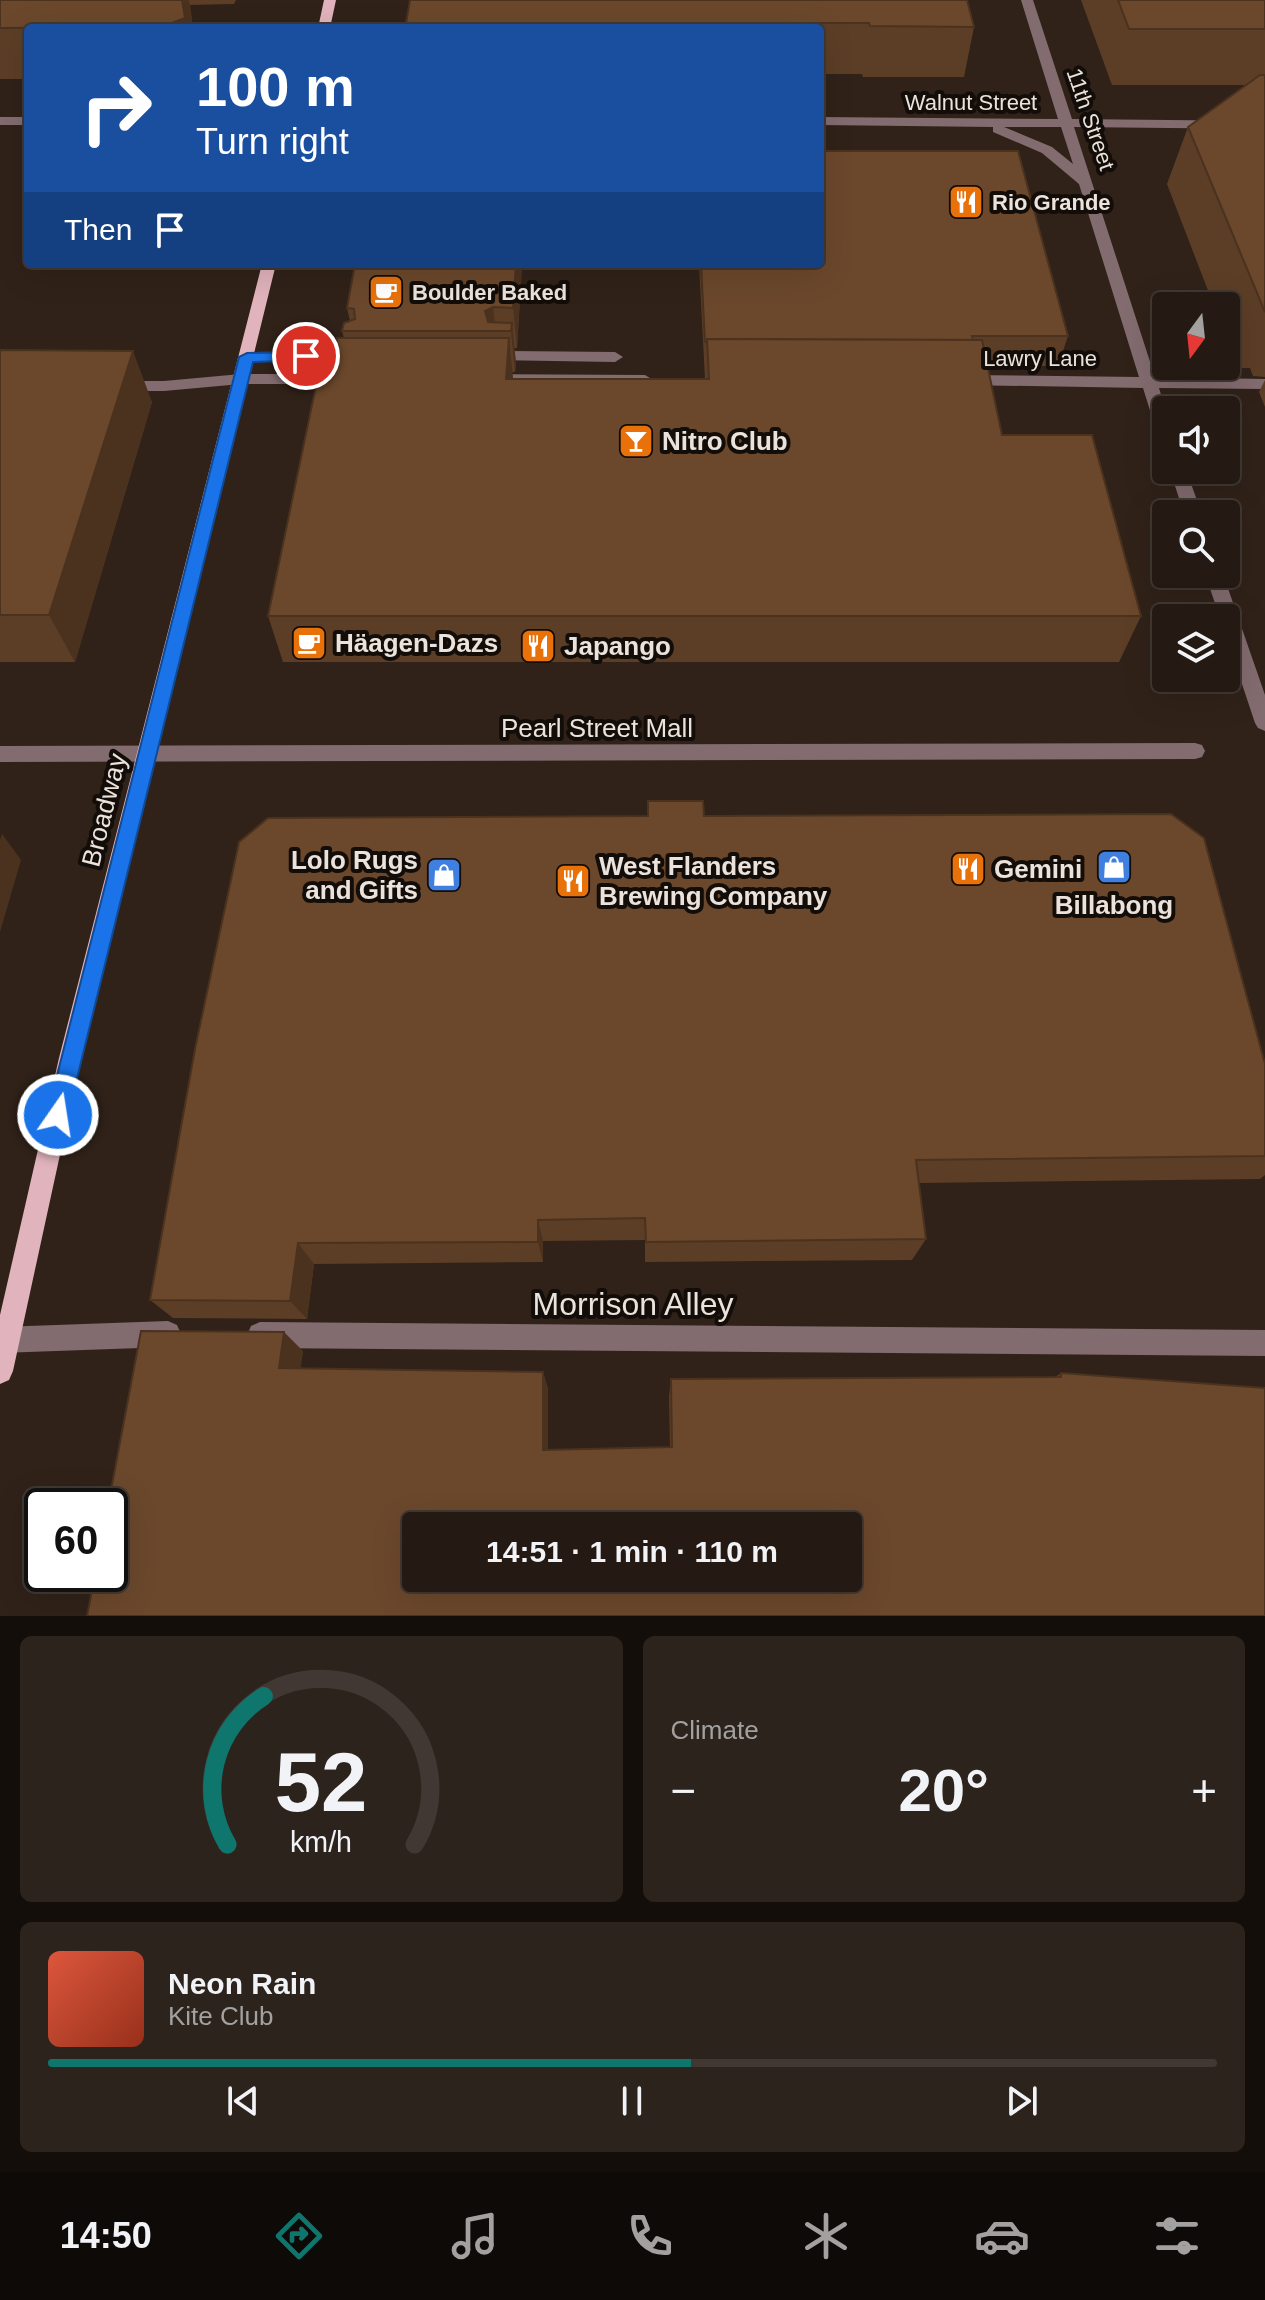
<!DOCTYPE html>
<html lang="en">
<head>
<meta charset="utf-8">
<style>
	:root { --surface:#241a13; --page:#2c231c; --text:#f1f3f6; --muted:#a3a1a0; --line:#413833; --accent:#0f766e }
	body { margin:0; font-family:Helvetica,sans-serif; background:var(--page); color:var(--text); height:100vh; display:flex; flex-direction:column; font-size:30px; white-space:nowrap }
	* { box-sizing:border-box; margin:0 }
	p { font-size:26px; color:var(--muted) }
	.icon { flex:none; width:44px; height:44px; fill:none; stroke:currentColor; stroke-width:2; stroke-linecap:round; stroke-linejoin:round }
	.map { position:relative; height:1616px; overflow:hidden }
	.side { display:flex; flex-direction:column; gap:20px; padding:20px; background:#140e0a; flex:1 }
	.side>* { flex:none }
	.banner { position:absolute; left:24px; top:24px; width:800px; height:244px; border-radius:8px; box-shadow:0 8px 32px #0002,0 0 0 2px var(--line); background:#1a4fa0; color:#fff; overflow:hidden }
	.needle { width:52px; rotate:195deg }
	.tools { position:absolute; left:1152px; top:292px; display:grid; gap:16px }
	.tools a { display:grid; place-items:center; width:88px; height:88px; border-radius:8px; background:var(--surface); box-shadow:0 8px 32px #0002,0 0 0 2px var(--line); font-size:40px }
	.speed { position:absolute; left:24px; top:1488px; display:flex; gap:16px; font-size:40px; font-weight:700; text-align:center }
	.speed>* { display:grid; place-content:center; width:104px; height:104px; border-radius:50%; background:var(--surface); box-shadow:0 8px 32px #0002,0 0 0 2px var(--line); line-height:1 }
	.speed .limit { border:4px solid #111; border-radius:12px; background:#fff; color:#111 }
	.pin { position:absolute; display:grid; place-items:center; width:68px; height:68px; color:#fff; margin:-34px; border:4px solid #fff; border-radius:50%; box-shadow:0 2px 8px #0007 }
	.me { position:absolute; width:88px; margin:-44px; rotate:13deg; stroke-linejoin:round; filter:drop-shadow(0 0 6px #0008) }
	.turn { display:flex; align-items:center; gap:28px; height:168px; padding:0 40px; font-size:36px }
	.turn .icon { width:104px; height:104px; stroke-width:2.5 }
	.turn b { display:block; font-size:56px; line-height:68px }
	.then { display:flex; align-items:center; height:76px; padding:0 40px; background:#0003; gap:16px; font-size:30px }
	.big { font-size:60px; font-weight:600; line-height:1.1 }
	.side .card { flex:1; display:flex; flex-direction:column; justify-content:center; gap:12px; min-width:0; padding:0 28px; border-radius:12px; background:var(--page) }
	.side .dial { align-items:center; gap:0 }
	.dial svg { height:208px; overflow:visible; fill:none; stroke:var(--line); stroke-width:7; stroke-linecap:round; text-anchor:middle }
	.dial text { fill:var(--text); stroke:none }
	.song { display:flex; align-items:center; gap:24px }
	.cover { width:96px; height:96px; border-radius:12px; background:linear-gradient(135deg,hsl(10 70% 55%),hsl(10 70% 35%)) }
	.played { height:8px; border-radius:4px; background:linear-gradient(90deg,var(--accent) 55%,var(--line) 55%) }
	.keys { display:flex; justify-content:space-around; direction:ltr }
	.heat { display:flex; justify-content:space-between; align-items:center; font-size:44px; direction:ltr }
	.side .tiles { flex:1; display:grid; gap:20px; grid-template-columns:1fr 1fr }
	.card:last-child { grid-column:span 2 }
	.trip { position:absolute; left:402px; top:1512px; width:460px; height:80px; border-radius:8px; background:var(--surface); box-shadow:0 8px 32px #0002,0 0 0 2px var(--line); font-weight:600; line-height:80px; text-align:center }
	.dock { display:flex; height:128px; justify-content:space-around; align-items:center; background:#0e0a08; color:var(--muted) }
	.dock .icon { width:56px; height:56px }
	.dock .on { color:var(--accent) }
	.dock b { font-size:36px; color:var(--text) }
	.map>svg:first-child { display:block }
</style>
</head>
<body>
<div class="map">
<svg width="1265" height="1616" viewBox="0 0 1265 1616">
	<rect width="100%" height="100%" fill="#302219"/>
	<g fill="none" stroke-linecap="round" stroke-linejoin="round">
		<g fill="#836c70" fill-rule="evenodd">
			<path d="M1021,0H1033L1072,119L1265,121V129L1074,127L1155,377L1265,379V389L1159,388L1166,411V442L1158,436L1143,388L965,385L957,380L965,375L1139,377L1079,184L1042,153L993,132V127L820,125V117L1058,119ZM1004,127H1061L1073,164L1052,147Z"/>
			<rect x="0" y="117" width="28" height="8"/>
			<path d="M354,351L360,352V360L247,362L239,357L247,352Z"/>
			<path d="M498,351L615,352L623,357L615,362L492,360V352Z"/>
			<path d="M241,374H353L361,379L353,384H241L164,391H121L113,386L121,381H164Z"/>
			<path d="M485,374L645,375L653,380L645,385L479,383V375Z"/>
			<path d="M1170,470H1186L1202,514H1184Z"/>
			<path d="M1205,574H1223L1265,695V731L1258,728L1255,723L1226,636V618H1220Z"/>
			<path d="M1195,743L1202,745L1205,751L1202,757L1195,759L0,762V746Z"/>
			<path d="M168,1321L177,1325L181,1334L177,1343L168,1347L0,1353V1327Z"/>
			<path d="M260,1322L1265,1330V1356L260,1348L251,1344L247,1335L251,1326Z"/>
		</g>
		<g fill="#e1b3bc" fill-rule="evenodd">
			<path d="M324,0H336L330,28H318Z"/>
			<path d="M262,264H276L81,1058L13,1371L9,1380L0,1384V1315L59,1058Z"/>
		</g>
	</g>
	<g fill="#5c3e26">
		<path d="M0,0H236L234,4L190,5L193,28H28V79H0Z"/>
		<path d="M410,0L974,27L964,77H863L862,74H820V28H407L406,23Z"/>
		<path d="M1081,0H1265V377L1253,376L1250,368H1239L1226,336V306H1214L1167,184L1188,127L1246,85H1112Z"/>
		<path d="M355,264H559V266H522L517,348H514L516,363L515,372H512L513,379H705L699,264H820L1068,336L1058,366H987L1002,435L1141,616L1119,662H283L268,616L329,381L344,338L342,331L350,321L347,308Z"/>
		<path d="M0,350L152,402L75,662H0Z"/>
		<path d="M1265,380V407L1259,392Z"/>
		<path d="M704,816L1265,1064V1175L1260,1179L919,1183L926,1239L912,1260L645,1262V1240L543,1241V1262L314,1264L307,1319L173,1318L150,1300Z"/>
		<path d="M303,1351L300,1369L543,1372L548,1389V1450L670,1447L669,1396L671,1379L1055,1377L1061,1373L1265,1388L87,1616Z"/>
	</g>
	<g fill="#4b321f">
		<path d="M182,0H189L193,28H162L161,27Z"/>
		<path d="M516,264H522V266L517,348L513,308Z"/>
		<path d="M493,307L496,331H487L485,311Z"/>
		<path d="M512,323L516,363L515,372L511,331Z"/>
		<path d="M509,338L514,388L506,379Z"/>
		<path d="M133,351L152,402L75,662L49,615Z"/>
		<path d="M2,834L21,860L0,932V840Z"/>
		<path d="M538,1220L543,1241V1262L538,1242Z"/>
		<path d="M298,1243L314,1264L307,1319L290,1301Z"/>
		<path d="M284,1332L303,1351L298,1385L279,1368Z"/>
		<path d="M543,1372L548,1389V1463L543,1450Z"/>
	</g>
	<g fill="#6b482c" stroke="#4b321f" stroke-width="2" fill-rule="evenodd">
		<path d="M0,0H182L185,18L161,27L0,28Z"/>
		<path d="M410,0H967L974,27L870,26L869,23H406Z"/>
		<path d="M1118,0H1265V29H1129Z"/>
		<path d="M1260,75H1265V312L1188,127Z"/>
		<path d="M820,151H1018L1068,336H972L973,340L707,339V342H705L701,264H820Z"/>
		<path d="M355,264H516L513,308L493,307L485,311L488,322L512,323L511,331H342L344,323L355,319L354,309L347,308Z"/>
		<path d="M337,338H509L506,379H709L707,339L982,340L1002,435H1092L1141,616H268L317,381H329Z"/>
		<path d="M0,350L133,351L49,615H0Z"/>
		<path d="M648,801H703L704,816L1171,814L1204,838L1265,1064V1156L916,1160L926,1239L646,1242L645,1218L538,1220V1242L298,1243L290,1301L150,1300L195,1049L239,842L268,818L648,816Z"/>
		<path d="M141,1331L284,1332L279,1368L543,1372V1450L672,1447L671,1379L1061,1377V1373L1265,1388V1616H87L95,1574H110V1506H108ZM416,1526H848V1578H416Z"/>
	</g>
	<path fill="#1a73e8" stroke="#114b97" stroke-width="2" d="M306,352L311,353V360L253,362L68,1115L65,1122L58,1125L50,1122L47,1115L239,357L247,353Z"/>
	<defs>
		<g id="restaurant-square" transform="scale(1.8)"><rect x="-9" y="-9" width="18" height="18" rx="4" fill="#e8710a" stroke="#130d09"/><path d="M-5-6h1v4h1v-4h1v4h1v-4h1v5L-1.5 .5V6h-2V.5L-5-1ZM5-6V6H3V1.5H1.5Q1.5-4 5-6Z" fill="#fff"/></g>
		<g id="cafe-square" transform="scale(1.8)"><rect x="-9" y="-9" width="18" height="18" rx="4" fill="#e8710a" stroke="#130d09"/><path d="M-5.5-4.5H6V0H3Q3 3.5 0 3.5H-2.5Q-5.5 3.5-5.5 0ZM3-3.2v2h1.7v-2ZM-6 4.5H4V6H-6Z" fill="#fff"/></g>
		<g id="bar-square" transform="scale(1.8)"><rect x="-9" y="-9" width="18" height="18" rx="4" fill="#e8710a" stroke="#130d09"/><path d="M-6-5H6L.8 .8V4.5H3.5V6h-7V4.5H-.8V.8Z" fill="#fff"/></g>
		<g id="shop-square" transform="scale(1.8)"><rect x="-9" y="-9" width="18" height="18" rx="4" fill="#3f7fe0" stroke="#130d09"/><path d="M-5-2.5h2.3a2.7 3.5 0 0 1 5.4 0H5L5.5 6h-11ZM-1.5-2.5h3a1.5 2.3 0 0 0-3 0Z" fill="#fff"/></g>
	</defs>
	<g fill-rule="evenodd">
		<use href="#restaurant-square" x="966" y="202"/>
		<use href="#cafe-square" x="386" y="292"/>
		<use href="#bar-square" x="636" y="441"/>
		<use href="#cafe-square" x="309" y="643"/>
		<use href="#restaurant-square" x="538" y="646"/>
		<use href="#shop-square" x="1114" y="867"/>
		<use href="#restaurant-square" x="968" y="869"/>
		<use href="#shop-square" x="444" y="875"/>
		<use href="#restaurant-square" x="573" y="881"/>
	</g>
	<g text-anchor="middle" stroke-width="8" stroke-linejoin="round" paint-order="stroke">
		<g font-size="22" fill="#ebe2db" stroke="#130d09">
			<text x="971" y="110">Walnut Street</text>
			<text transform="translate(1091 119) rotate(71)" y="8">11th Street</text>
			<text x="1040" y="366">Lawry Lane</text>
		</g>
		<g font-size="22" font-weight="bold" fill="#ebe2db" stroke="#130d09" text-anchor="start">
			<text x="992" y="210">Rio Grande</text>
			<text x="412" y="300">Boulder Baked</text>
		</g>
		<g font-size="26" font-weight="bold" fill="#ebe2db" stroke="#130d09" text-anchor="start">
			<text x="662" y="450">Nitro Club</text>
			<text x="335" y="652">Häagen-Dazs</text>
			<text x="564" y="655">Japango</text>
			<text x="418" y="869" text-anchor="end">Lolo Rugs<tspan x="418" dy="30">and Gifts</tspan></text>
			<text x="599" y="875">West Flanders<tspan x="599" dy="30">Brewing Company</tspan></text>
			<text x="994" y="878">Gemini</text>
			<text x="1114" y="914" text-anchor="middle">Billabong</text>
		</g>
		<g font-size="26" fill="#ebe2db" stroke="#130d09">
			<text x="597" y="737">Pearl Street Mall</text>
			<text transform="translate(104 810) rotate(-76)" y="9">Broadway</text>
		</g>
		<g font-size="32" fill="#ebe2db" stroke="#130d09">
			<text x="633" y="1315">Morrison Alley</text>
		</g>
	</g>
</svg>
<div class="tools">
<a><svg class="needle" viewBox="-14 -14 28 28"><path d="M0-13l5 13h-10z" fill="#e53935"/><path d="M0 13l5-13h-10z" fill="#a3a1a0"/></svg></a>
<a><svg class="icon" aria-label="sound" viewBox="0 0 24 24"><path d="M4 9h4l5-4v14l-5-4H4zM17 9q2 3 0 6"/></svg></a>
<a><svg class="icon" aria-label="search" viewBox="0 0 24 24"><circle cx="10" cy="10" r="6"/><path d="M15 15l6 6"/></svg></a>
<a><svg class="icon" aria-label="layers" viewBox="0 0 24 24"><path d="M12 4l9 5-9 5-9-5zM3 14l9 5 9-5"/></svg></a>
</div>
<div class="speed"><div class="limit">60</div></div>
<div class="pin" style="left:306px;top:356px;background:#d93025"><svg class="icon" aria-label="arrive" viewBox="0 0 24 24"><path d="M6 21V4h12l-3 4 3 4H6"/></svg></div>
<svg class="me" style="left:58px;top:1115px" viewBox="-20 -20 40 40"><circle r="17" fill="#1a73e8" stroke="#fff" stroke-width="3"/><path d="M0-11L8 9 0 5-8 9z" fill="#fff"/></svg>
<div class="trip">14:51 · 1 min · 110 m</div>
<div class="banner">
<div class="turn"><svg class="icon" aria-label="right" viewBox="0 0 24 24"><path d="M7 20v-9h11M14 6l5 5-5 5"/></svg><div><b>100 m</b>Turn right</div></div>
<div class="then">Then<svg class="icon" aria-label="arrive" viewBox="0 0 24 24"><path d="M6 21V4h12l-3 4 3 4H6"/></svg></div>
</div>
</div>
<section class="side">
<div class="tiles">
<div class="card dial"><svg viewBox="0 0 100 80">
<path d="M14 69A42 42 0 1 1 86 69"/>
<path d="M14 69A42 42 0 0 1 28 12" stroke="#0f766e"/>
<text x="50" y="56" font-size="32" font-weight="700">52</text>
<text x="50" y="72" font-size="11">km/h</text>
</svg></div>
<div class="card"><p>Climate</p>
<div class="heat"><a>−</a><b class="big">20°</b><a>+</a></div>
</div>
<div class="card">
<div class="song"><i class="cover"></i><div><b>Neon Rain</b><p>Kite Club</p></div></div>
<div class="played"></div>
<div class="keys"><svg class="icon" aria-label="previous" viewBox="0 0 24 24"><path d="M18 5L8 12l10 7zM5 5v14"/></svg><svg class="icon" aria-label="pause" viewBox="0 0 24 24"><path d="M8 5v14M16 5v14"/></svg><svg class="icon" aria-label="next" viewBox="0 0 24 24"><path d="M6 5l10 7-10 7zM19 5v14"/></svg></div>
</div>
</div>
</section>
<nav class="dock">
<b>14:50</b>
<svg class="icon on" aria-label="directions" viewBox="0 0 24 24"><path d="M12 3l9 9-9 9-9-9zM9 14v-3h6M13 9l2 2-2 2"/></svg>
<svg class="icon" aria-label="music" viewBox="0 0 24 24"><path d="M9 18V5l10-2v13"/><circle cx="6" cy="18" r="3"/><circle cx="16" cy="16" r="3"/></svg>
<svg class="icon" aria-label="phone" viewBox="0 0 24 24"><path d="M5 4h4l2 5-3 2q2 4 5 5l2-3 5 2v4C11 20 4 13 5 4z"/></svg>
<svg class="icon" aria-label="climate" viewBox="0 0 24 24"><path d="M12 3v18M4 7l16 10M4 17L20 7"/></svg>
<svg class="icon" aria-label="car" viewBox="0 0 24 24"><path d="M5 17H2v-5l4-1 3-4h7l3 4 3 1v5h-3M9 17h6M6 11h13"/><circle cx="7" cy="17" r="2"/><circle cx="17" cy="17" r="2"/></svg>
<svg class="icon" aria-label="filters" viewBox="0 0 24 24"><path d="M4 7h16M4 17h16"/><circle cx="9" cy="7" r="2"/><circle cx="15" cy="17" r="2"/></svg>
</nav>
</body>
</html>
